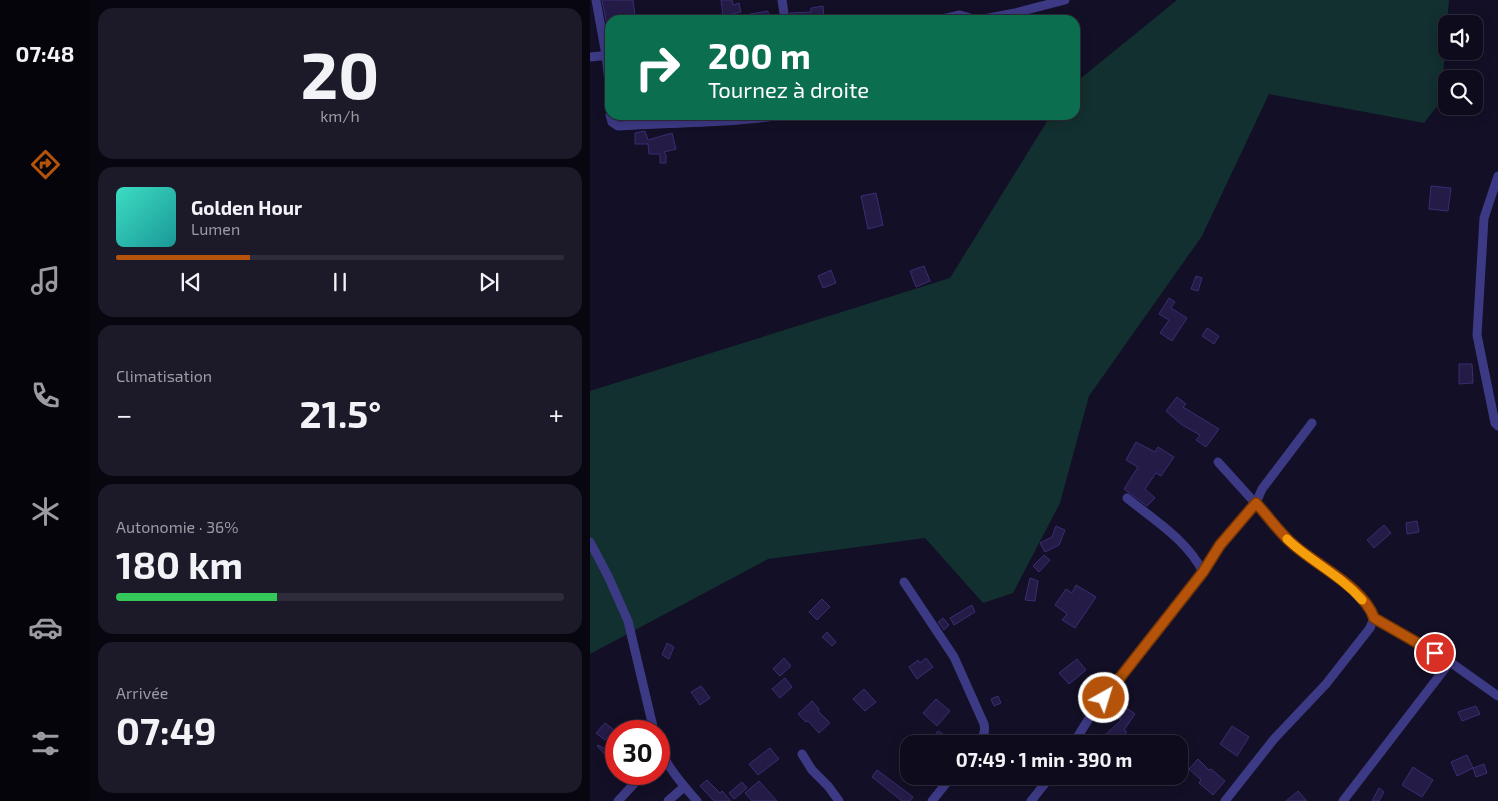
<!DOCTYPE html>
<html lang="fr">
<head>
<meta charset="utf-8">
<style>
	:root { --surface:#0e0b1c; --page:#1c1929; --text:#f1f3f6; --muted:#9b9ba3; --line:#2e2b3b; --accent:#b45309 }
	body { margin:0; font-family:"Exo 2",sans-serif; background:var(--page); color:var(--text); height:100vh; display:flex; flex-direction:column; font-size:19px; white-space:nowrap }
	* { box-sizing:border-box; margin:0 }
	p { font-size:16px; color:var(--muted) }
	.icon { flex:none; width:28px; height:28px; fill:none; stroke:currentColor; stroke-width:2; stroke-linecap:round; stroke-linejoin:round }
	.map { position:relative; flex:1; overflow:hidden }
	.sheet { display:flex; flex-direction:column; gap:8px; padding:8px; background:#08060f; width:500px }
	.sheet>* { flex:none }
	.hud { position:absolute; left:15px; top:15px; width:475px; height:105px; border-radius:15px; box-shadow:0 2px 12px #0003,0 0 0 1px var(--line); background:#0b6e4f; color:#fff; overflow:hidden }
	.buttons { position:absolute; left:848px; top:15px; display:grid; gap:10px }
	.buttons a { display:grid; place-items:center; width:45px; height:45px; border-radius:10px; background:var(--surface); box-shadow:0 2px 12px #0003,0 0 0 1px var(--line); font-size:25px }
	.speed { position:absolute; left:15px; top:720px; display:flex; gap:10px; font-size:25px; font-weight:700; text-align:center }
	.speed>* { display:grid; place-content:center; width:65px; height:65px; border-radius:50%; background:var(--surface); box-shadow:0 2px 12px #0003,0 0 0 1px var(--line); line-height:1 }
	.speed .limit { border:8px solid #d22; background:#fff; color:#111 }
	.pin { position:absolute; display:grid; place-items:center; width:42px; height:42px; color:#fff; margin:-21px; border:2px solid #fff; border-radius:50%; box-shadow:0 1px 5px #0007 }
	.me { position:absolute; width:55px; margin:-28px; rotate:39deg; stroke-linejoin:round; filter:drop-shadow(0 0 4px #0008) }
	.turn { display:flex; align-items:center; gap:18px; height:105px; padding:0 20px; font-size:22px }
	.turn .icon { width:65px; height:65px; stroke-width:2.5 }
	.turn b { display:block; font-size:35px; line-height:42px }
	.big { font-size:38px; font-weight:700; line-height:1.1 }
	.sheet .card { flex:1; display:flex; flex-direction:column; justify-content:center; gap:8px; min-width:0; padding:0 18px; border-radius:15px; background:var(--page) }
	.sheet .dial { align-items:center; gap:0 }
	.dial b { font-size:65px; line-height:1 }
	.song { display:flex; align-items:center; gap:15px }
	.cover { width:60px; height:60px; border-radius:8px; background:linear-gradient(135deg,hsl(170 70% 55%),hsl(180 70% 35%)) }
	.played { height:5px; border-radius:2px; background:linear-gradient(90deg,var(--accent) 30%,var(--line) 30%) }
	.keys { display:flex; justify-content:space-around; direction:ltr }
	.heat { display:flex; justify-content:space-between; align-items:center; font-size:28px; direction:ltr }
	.charge { height:8px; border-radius:4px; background:linear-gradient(90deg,#34c759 36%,var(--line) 0) }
	.trip { position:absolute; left:310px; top:735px; width:288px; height:50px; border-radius:15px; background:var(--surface); box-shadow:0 2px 12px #0003,0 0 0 1px var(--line); font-weight:700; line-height:50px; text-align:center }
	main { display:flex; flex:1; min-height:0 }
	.tab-bar { display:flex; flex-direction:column; width:90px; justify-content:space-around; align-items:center; background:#06040b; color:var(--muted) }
	.tab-bar .icon { width:35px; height:35px }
	.tab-bar .on { color:var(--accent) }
	.tab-bar b { font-size:22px; color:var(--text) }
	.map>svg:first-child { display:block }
</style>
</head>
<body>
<main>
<nav class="tab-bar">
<b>07:48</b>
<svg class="icon on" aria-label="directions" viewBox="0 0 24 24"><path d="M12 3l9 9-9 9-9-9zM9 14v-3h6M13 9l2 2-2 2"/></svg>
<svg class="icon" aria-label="music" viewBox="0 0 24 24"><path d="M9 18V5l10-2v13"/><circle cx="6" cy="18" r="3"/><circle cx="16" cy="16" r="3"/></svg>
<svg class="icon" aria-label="phone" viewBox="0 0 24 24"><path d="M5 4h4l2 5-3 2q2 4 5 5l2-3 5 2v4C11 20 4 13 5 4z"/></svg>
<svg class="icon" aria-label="climate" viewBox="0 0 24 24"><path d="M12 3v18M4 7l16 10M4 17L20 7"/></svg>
<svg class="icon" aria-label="car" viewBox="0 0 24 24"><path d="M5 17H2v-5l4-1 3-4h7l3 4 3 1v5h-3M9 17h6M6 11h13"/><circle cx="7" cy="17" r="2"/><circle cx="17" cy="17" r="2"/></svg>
<svg class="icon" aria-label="filters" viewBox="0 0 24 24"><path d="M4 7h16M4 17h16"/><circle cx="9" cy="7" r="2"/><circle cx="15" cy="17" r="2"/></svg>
</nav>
<section class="sheet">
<div class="card dial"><b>20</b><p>km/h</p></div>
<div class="card">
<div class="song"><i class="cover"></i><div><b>Golden Hour</b><p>Lumen</p></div></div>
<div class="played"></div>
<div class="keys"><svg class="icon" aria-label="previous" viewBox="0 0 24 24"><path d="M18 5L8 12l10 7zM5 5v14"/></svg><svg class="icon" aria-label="pause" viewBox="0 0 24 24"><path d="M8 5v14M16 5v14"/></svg><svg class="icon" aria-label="next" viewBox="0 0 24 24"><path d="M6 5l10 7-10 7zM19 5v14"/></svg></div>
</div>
<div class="card"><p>Climatisation</p>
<div class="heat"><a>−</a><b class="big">21.5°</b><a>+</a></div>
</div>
<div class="card"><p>Autonomie · 36%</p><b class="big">180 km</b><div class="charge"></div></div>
<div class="card"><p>Arrivée</p><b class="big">07:49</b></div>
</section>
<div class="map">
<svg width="908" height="801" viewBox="0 0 908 801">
	<rect width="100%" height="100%" fill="#130f26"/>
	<path fill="#12302f" d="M587,0H859L851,101L834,123L679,94L612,236L499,396L470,503L423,593L393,603L335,538L178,559L0,654V391L360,278L461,115H485V83Z"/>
	<g fill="#241b47" stroke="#3b2d73">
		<path d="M12,0H43L45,16L31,17V20H20V31H18Z"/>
		<path d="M131,0H142L143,5L149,3L151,12L133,16Z"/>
		<path d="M233,6L234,20H201L200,13L221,12V8Z"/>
		<path d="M178,11L179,20H160V14Z"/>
		<path d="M889,89L893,105L884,108V91Z"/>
		<path d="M55,131L58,140L82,133L86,149L74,152L76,155V163H70V154H59L58,144H45V133Z"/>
		<path d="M841,186L861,188L858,211L839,209Z"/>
		<path d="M286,193L293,225L278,229L271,196Z"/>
		<path d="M334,266L340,281L326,287L320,271Z"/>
		<path d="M241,270L246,283L233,288L228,276Z"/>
		<path d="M606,276L612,278L608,291L601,289Z"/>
		<path d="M579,298L585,302L581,308L597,318L582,341L570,333L579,320L569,314Z"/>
		<path d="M617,328L629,336L624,344L612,336Z"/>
		<path d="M869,364H882L883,383L869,384Z"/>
		<path d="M587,397L596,404L593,407L629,429L616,447L606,440L610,435L592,425L576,411Z"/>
		<path d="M546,442L565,452L568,447L584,457L571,476L566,473L555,489L565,498L557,506L534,489L548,467L536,460Z"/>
		<path d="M827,521L829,532L817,534L816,523Z"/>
		<path d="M794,525L801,533L784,548L777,540Z"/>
		<path d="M466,526L475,530L469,545L455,552L450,543L462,537Z"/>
		<path d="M454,555L460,560L449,572L443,566Z"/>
		<path d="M440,578L448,581L445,601L435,600Z"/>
		<path d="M486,585L506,597L485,628L472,620L477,614L465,605L476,589L482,593Z"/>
		<path d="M232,599L240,607L227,620L219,612Z"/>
		<path d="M382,605L385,612L364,625L360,618Z"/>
		<path d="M353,618L359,625L354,630L348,622Z"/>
		<path d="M237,632L246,642L242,646L232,637Z"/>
		<path d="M77,643L84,647L79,659L72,655Z"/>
		<path d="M194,658L201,666L190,676L183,669Z"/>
		<path d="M336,658L343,667L327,679L319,667L328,660L330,663Z"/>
		<path d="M487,659L496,670L479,684L469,673Z"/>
		<path d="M195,678L202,687L190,698L182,689Z"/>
		<path d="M111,686L120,698L110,705L101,692Z"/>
		<path d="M274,689L286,702L275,711L263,699Z"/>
		<path d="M408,696L411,703L404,706L401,699Z"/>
		<path d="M346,699L360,711L347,726L333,713Z"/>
		<path d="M222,701L229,709L228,711L240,723L229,733L218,721L216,722L208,714Z"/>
		<path d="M530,703L545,714L534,730L537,732L524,744H521L514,736L531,720L522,714Z"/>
		<path d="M886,706L890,714L872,721L868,712Z"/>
		<path d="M15,723L24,730L15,740L6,733Z"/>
		<path d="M642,726L659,737L647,756L630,744Z"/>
		<path d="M348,731L360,739L356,744H338Z"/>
		<path d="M319,741V757L311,750Z"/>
		<path d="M8,745L26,755V766L7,746Z"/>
		<path d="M180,748L189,759L168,775L159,764Z"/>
		<path d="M877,755L883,768L867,776L861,762Z"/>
		<path d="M608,759L619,770L621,769L635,781L623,795L609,783L611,780L599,769Z"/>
		<path d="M894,764L897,773L886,777L883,768Z"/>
		<path d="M823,767L843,780L832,797L812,785Z"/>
		<path d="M287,770L323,797L320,801H312L282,777Z"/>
		<path d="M117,780L130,793L132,791L141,801H124L110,786Z"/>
		<path d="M169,781L187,801H162L155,793Z"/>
		<path d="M152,782L157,788L144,799L139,793Z"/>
		<path d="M789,788L794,792L789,801H782Z"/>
		<path d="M708,791L717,801H696Z"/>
	</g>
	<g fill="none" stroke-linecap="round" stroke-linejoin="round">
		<g stroke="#3d3a85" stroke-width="9">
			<path d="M6,0L16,55L20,92"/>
			<path d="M192,0L195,20"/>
			<path d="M348,20L370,15L387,20"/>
			<path d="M389,20L425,13L475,0"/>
			<path d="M0,57L20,55"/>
			<path d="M20,115L22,122L28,126C64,124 99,123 134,121C152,120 171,119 189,115"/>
			<path d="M908,176L894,218L887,335L905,423L908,426"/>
			<path d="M628,462L704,546L749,578L766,594L780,610L784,618L780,628L736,684L684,739L635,801"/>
			<path d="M537,498C564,520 597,540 613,572"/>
			<path d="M0,542L18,576L38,621L64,731"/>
			<path d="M314,582L364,657L394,724C396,733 393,737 387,744"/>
			<path d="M784,618L860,662L908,696"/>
			<path d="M483,744L503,712L613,572L630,545L666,503L672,489L722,423"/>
			<path d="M69,746C76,766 93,785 107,801"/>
			<path d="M212,754L222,770L238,786L249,801"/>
			<path d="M28,801L53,774"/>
			<path d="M78,801L94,787"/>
			<path d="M342,801L362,776"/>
			<path d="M441,801L461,776"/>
			<path d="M753,801L860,662"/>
		</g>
	</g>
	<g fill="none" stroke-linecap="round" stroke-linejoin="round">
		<g stroke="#753606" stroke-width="12">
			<path id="route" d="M514,698L613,572L630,545L666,503C679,517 690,534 705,546C728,566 774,588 784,618L845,653"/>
		</g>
		<use href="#route" stroke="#b45309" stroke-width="9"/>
		<path stroke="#f59e0b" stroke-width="9" d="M697,539C720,561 750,575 772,600"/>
	</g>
</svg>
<div class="buttons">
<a><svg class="icon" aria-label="sound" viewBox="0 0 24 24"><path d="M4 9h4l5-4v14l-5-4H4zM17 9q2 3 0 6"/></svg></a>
<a><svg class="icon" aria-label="search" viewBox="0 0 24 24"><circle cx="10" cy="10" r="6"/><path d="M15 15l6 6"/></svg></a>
</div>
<div class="speed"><div class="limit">30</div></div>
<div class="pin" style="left:845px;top:653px;background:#d93025"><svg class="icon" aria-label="arrive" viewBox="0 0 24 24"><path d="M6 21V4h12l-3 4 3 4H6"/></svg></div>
<svg class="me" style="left:514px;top:698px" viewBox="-20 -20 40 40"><circle r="17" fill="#b45309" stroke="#fff" stroke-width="3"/><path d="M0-11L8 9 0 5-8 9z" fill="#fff"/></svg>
<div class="trip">07:49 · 1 min · 390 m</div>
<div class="hud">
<div class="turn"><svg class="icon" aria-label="right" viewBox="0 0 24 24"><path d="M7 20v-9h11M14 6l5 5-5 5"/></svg><div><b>200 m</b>Tournez à droite</div></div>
</div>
</div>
</main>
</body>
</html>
